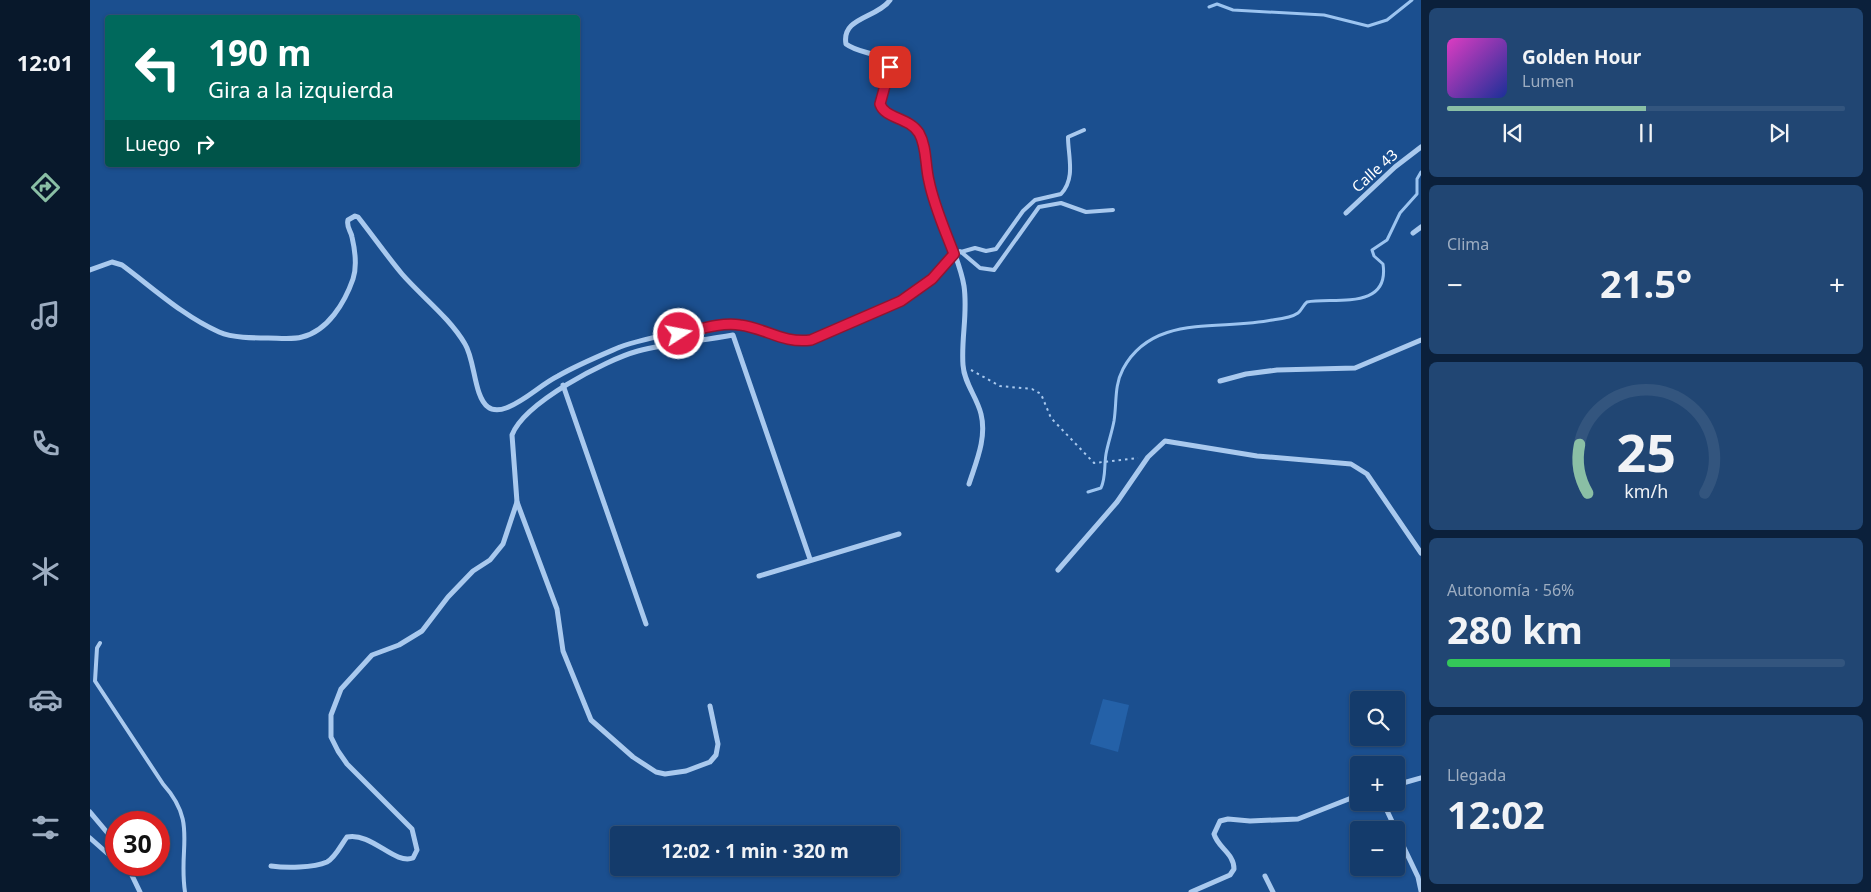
<!DOCTYPE html>
<html lang="es">
<head>
<meta charset="utf-8">
<style>
	:root { --surface:#143b6b; --page:#214673; --text:#f1f3f6; --muted:#9dadc1; --line:#33557e; --accent:#8abfa5 }
	body { margin:0; font-family:"Noto Sans",sans-serif; background:var(--page); color:var(--text); height:100vh; display:flex; flex-direction:column; font-size:19px; white-space:nowrap }
	* { box-sizing:border-box; margin:0 }
	p { font-size:16px; color:var(--muted) }
	.icon { flex:none; width:28px; height:28px; fill:none; stroke:currentColor; stroke-width:2; stroke-linecap:round; stroke-linejoin:round }
	.map { position:relative; flex:1; overflow:hidden }
	.details { display:flex; flex-direction:column; gap:8px; padding:8px; background:#0b203b; width:450px }
	.details>* { flex:none }
	.guide { position:absolute; left:15px; top:15px; width:475px; height:152px; border-radius:5px; box-shadow:0 1px 4px #0004,0 0 0 1px var(--line); background:#00695c; color:#fff; overflow:hidden }
	.controls { position:absolute; left:1260px; top:691px; display:grid; gap:10px }
	.controls a { display:grid; place-items:center; width:55px; height:55px; border-radius:5px; background:var(--surface); box-shadow:0 1px 4px #0004,0 0 0 1px var(--line); font-size:25px }
	.speed { position:absolute; left:15px; top:811px; display:flex; gap:10px; font-size:25px; font-weight:700; text-align:center }
	.speed>* { display:grid; place-content:center; width:65px; height:65px; border-radius:50%; background:var(--surface); box-shadow:0 1px 4px #0004,0 0 0 1px var(--line); line-height:1 }
	.speed .limit { border:8px solid #d22; background:#fff; color:#111 }
	.pin { position:absolute; display:grid; place-items:center; width:42px; height:42px; color:#fff; margin:-21px; border-radius:10px; box-shadow:0 2px 8px #0006 }
	.me { position:absolute; width:55px; margin:-28px; rotate:79deg; stroke-linejoin:round; filter:drop-shadow(0 0 4px #0008) }
	.turn { display:flex; align-items:center; gap:18px; height:105px; padding:0 20px; font-size:22px }
	.turn .icon { width:65px; height:65px; stroke-width:2.5 }
	.turn b { display:block; font-size:35px; line-height:42px }
	.then { display:flex; align-items:center; height:48px; padding:0 20px; background:#0003; gap:10px; font-size:19px }
	.big { font-size:38px; font-weight:700; line-height:1.1 }
	.details .tile { flex:1; display:flex; flex-direction:column; justify-content:center; gap:8px; min-width:0; padding:0 18px; border-radius:8px; background:var(--page) }
	.details .dial { align-items:center; gap:0 }
	.dial svg { height:130px; overflow:visible; fill:none; stroke:var(--line); stroke-width:7; stroke-linecap:round; text-anchor:middle }
	.dial text { fill:var(--text); stroke:none }
	.song { display:flex; align-items:center; gap:15px }
	.cover { width:60px; height:60px; border-radius:8px; background:linear-gradient(135deg,hsl(310 70% 55%),hsl(230 70% 35%)) }
	.played { height:5px; border-radius:2px; background:linear-gradient(90deg,var(--accent) 50%,var(--line) 50%) }
	.keys { display:flex; justify-content:space-around; direction:ltr }
	.heat { display:flex; justify-content:space-between; align-items:center; font-size:28px; direction:ltr }
	.charge { height:8px; border-radius:4px; background:linear-gradient(90deg,#34c759 56%,var(--line) 0) }
	.trip { position:absolute; left:520px; top:826px; width:290px; height:50px; border-radius:5px; background:var(--surface); box-shadow:0 1px 4px #0004,0 0 0 1px var(--line); font-weight:700; line-height:50px; text-align:center }
	main { display:flex; flex:1; min-height:0 }
	.menu { display:flex; flex-direction:column; width:90px; justify-content:space-around; align-items:center; background:#08182b; color:var(--muted) }
	.menu .icon { width:35px; height:35px }
	.menu .selected { color:var(--accent) }
	.menu b { font-size:22px; color:var(--text) }
	.map>svg:first-child { display:block }
</style>
</head>
<body>
<main>
<nav class="menu">
<b>12:01</b>
<svg class="icon selected" aria-label="directions" viewBox="0 0 24 24"><path d="M12 3l9 9-9 9-9-9zM9 14v-3h6M13 9l2 2-2 2"/></svg>
<svg class="icon" aria-label="music" viewBox="0 0 24 24"><path d="M9 18V5l10-2v13"/><circle cx="6" cy="18" r="3"/><circle cx="16" cy="16" r="3"/></svg>
<svg class="icon" aria-label="phone" viewBox="0 0 24 24"><path d="M5 4h4l2 5-3 2q2 4 5 5l2-3 5 2v4C11 20 4 13 5 4z"/></svg>
<svg class="icon" aria-label="climate" viewBox="0 0 24 24"><path d="M12 3v18M4 7l16 10M4 17L20 7"/></svg>
<svg class="icon" aria-label="car" viewBox="0 0 24 24"><path d="M5 17H2v-5l4-1 3-4h7l3 4 3 1v5h-3M9 17h6M6 11h13"/><circle cx="7" cy="17" r="2"/><circle cx="17" cy="17" r="2"/></svg>
<svg class="icon" aria-label="filters" viewBox="0 0 24 24"><path d="M4 7h16M4 17h16"/><circle cx="9" cy="7" r="2"/><circle cx="15" cy="17" r="2"/></svg>
</nav>
<div class="map">
<svg width="1331" height="892" viewBox="0 0 1331 892">
	<rect width="100%" height="100%" fill="#1b4f8f"/>
	<path fill="#2461a8" d="M1013,699L1039,705L1028,752L1000,744Z"/>
	<g fill="none" stroke-linecap="round" stroke-linejoin="round">
		<g stroke="#9cc4f0" stroke-width="3">
			<path d="M1119,7L1127,4L1143,10L1234,15L1278,26L1297,20L1322,0"/>
			<path d="M998,492L1011,488C1016,477 1014,466 1016,454C1018,443 1022,432 1024,421C1027,402 1024,386 1033,369C1063,313 1130,331 1182,320C1190,319 1201,318 1208,313C1212,310 1213,305 1217,302C1243,297 1300,311 1293,264L1284,256L1282,250L1297,240L1310,213L1327,194V179L1331,172"/>
		</g>
		<path stroke="#a9c9ee" stroke-width="2" stroke-dasharray="2.5 4" stroke-linecap="butt" d="M881,370L910,386L942,389L951,394L961,418L1004,463L1048,458"/>
		<g stroke="#a9c9ee" stroke-width="4">
			<path d="M870,251L890,268L904,270L949,207L971,203L996,212L1023,210"/>
			<path d="M864,254L885,248L896,251L906,249L933,211L945,200L971,194C986,178 978,156 978,137L994,130"/>
			<path d="M10,643L7,648L5,681L73,784C108,823 88,846 95,892"/>
		</g>
		<g stroke="#a9c9ee" stroke-width="5">
			<path d="M800,0C788,18 751,17 756,44C768,53 784,52 797,60C805,77 786,91 791,107C795,118 825,116 833,141C837,154 835,169 839,182C846,215 869,254 874,286C878,313 871,338 873,365C874,383 887,397 891,414C897,438 886,462 879,484"/>
			<path d="M1256,213L1305,167L1331,147"/>
			<path d="M1323,233L1331,227"/>
			<path d="M0,270L22,262L32,265C63,288 93,316 129,332C143,338 163,338 178,338C188,338 202,340 212,337C238,331 255,302 263,279C267,267 265,250 262,237C261,231 256,227 258,220L265,216L268,217C283,236 297,256 312,274C332,297 359,317 375,344C385,360 384,397 398,407C403,411 411,410 416,408C435,401 450,385 468,376C487,365 509,356 530,347C551,339 631,322 652,325C677,329 695,344 721,341L811,301L842,279L864,254"/>
			<path d="M1130,381L1156,374L1187,370L1265,368L1331,340"/>
			<path d="M473,385L556,624"/>
			<path d="M427,502L467,609L473,651L501,720L543,757L566,772L575,774L596,771L620,762L626,755L628,744L620,706"/>
			<path d="M968,570L1027,502L1058,457L1075,441L1167,456L1261,464L1277,474L1331,553"/>
			<path d="M669,576L809,534"/>
			<path d="M1306,785L1331,778"/>
			<path d="M1293,802L1306,830"/>
			<path d="M0,812L26,843"/>
			<path d="M1306,831L1328,877L1331,891"/>
			<path d="M0,838L26,861"/>
			<path d="M37,865L50,892"/>
			<path d="M181,866C196,868 223,868 237,862C245,858 251,845 257,837C282,832 304,865 323,858L327,850L322,829L257,764L248,751L241,737V715L251,689L282,655L309,645L332,631L358,597L383,571L400,560L413,544L427,502L422,435C434,403 515,360 548,351C578,343 611,341 643,335L720,559"/>
			<path d="M1175,876L1183,892"/>
			<path d="M1101,892L1140,875L1144,869C1144,853 1128,848 1124,834L1130,821L1138,819L1160,821L1208,819L1269,795"/>
		</g>
	</g>
	<g fill="none" stroke-linecap="round" stroke-linejoin="round">
		<g stroke="#92132f" stroke-width="12">
			<path id="route" d="M589,334C608,330 630,322 650,325C675,328 694,344 721,340L811,301L842,279L864,254C855,230 844,206 839,181C835,165 837,147 829,133C819,117 795,119 790,104L800,67"/>
		</g>
		<use href="#route" stroke="#e11d48" stroke-width="9"/>
	</g>
	<g text-anchor="middle" stroke-width="5" stroke-linejoin="round" paint-order="stroke">
		<g font-size="15" fill="#fff" stroke="#1b4f8f">
			<text transform="translate(1285 171) rotate(-42)" y="5">Calle 43</text>
		</g>
	</g>
</svg>
<div class="controls">
<a><svg class="icon" aria-label="search" viewBox="0 0 24 24"><circle cx="10" cy="10" r="6"/><path d="M15 15l6 6"/></svg></a>
<a>+</a>
<a>−</a>
</div>
<div class="speed"><div class="limit">30</div></div>
<div class="pin" style="left:800px;top:67px;background:#d93025"><svg class="icon" aria-label="arrive" viewBox="0 0 24 24"><path d="M6 21V4h12l-3 4 3 4H6"/></svg></div>
<svg class="me" style="left:589px;top:334px" viewBox="-20 -20 40 40"><circle r="17" fill="#e11d48" stroke="#fff" stroke-width="3"/><path d="M0-11L8 9 0 5-8 9z" fill="#fff"/></svg>
<div class="trip">12:02 · 1 min · 320 m</div>
<div class="guide">
<div class="turn"><svg class="icon" aria-label="left" viewBox="0 0 24 24"><path d="M17 20v-9H6M10 6l-5 5 5 5"/></svg><div><b>190 m</b>Gira a la izquierda</div></div>
<div class="then">Luego<svg class="icon" aria-label="right" viewBox="0 0 24 24"><path d="M7 20v-9h11M14 6l5 5-5 5"/></svg></div>
</div>
</div>
<section class="details">
<div class="tile">
<div class="song"><i class="cover"></i><div><b>Golden Hour</b><p>Lumen</p></div></div>
<div class="played"></div>
<div class="keys"><svg class="icon" aria-label="previous" viewBox="0 0 24 24"><path d="M18 5L8 12l10 7zM5 5v14"/></svg><svg class="icon" aria-label="pause" viewBox="0 0 24 24"><path d="M8 5v14M16 5v14"/></svg><svg class="icon" aria-label="next" viewBox="0 0 24 24"><path d="M6 5l10 7-10 7zM19 5v14"/></svg></div>
</div>
<div class="tile"><p>Clima</p>
<div class="heat"><a>−</a><b class="big">21.5°</b><a>+</a></div>
</div>
<div class="tile dial"><svg viewBox="0 0 100 80">
<path d="M14 69A42 42 0 1 1 86 69"/>
<path d="M14 69A42 42 0 0 1 9 39" stroke="#8abfa5"/>
<text x="50" y="56" font-size="32" font-weight="700">25</text>
<text x="50" y="72" font-size="11">km/h</text>
</svg></div>
<div class="tile"><p>Autonomía · 56%</p><b class="big">280 km</b><div class="charge"></div></div>
<div class="tile"><p>Llegada</p><b class="big">12:02</b></div>
</section>
</main>
</body>
</html>
